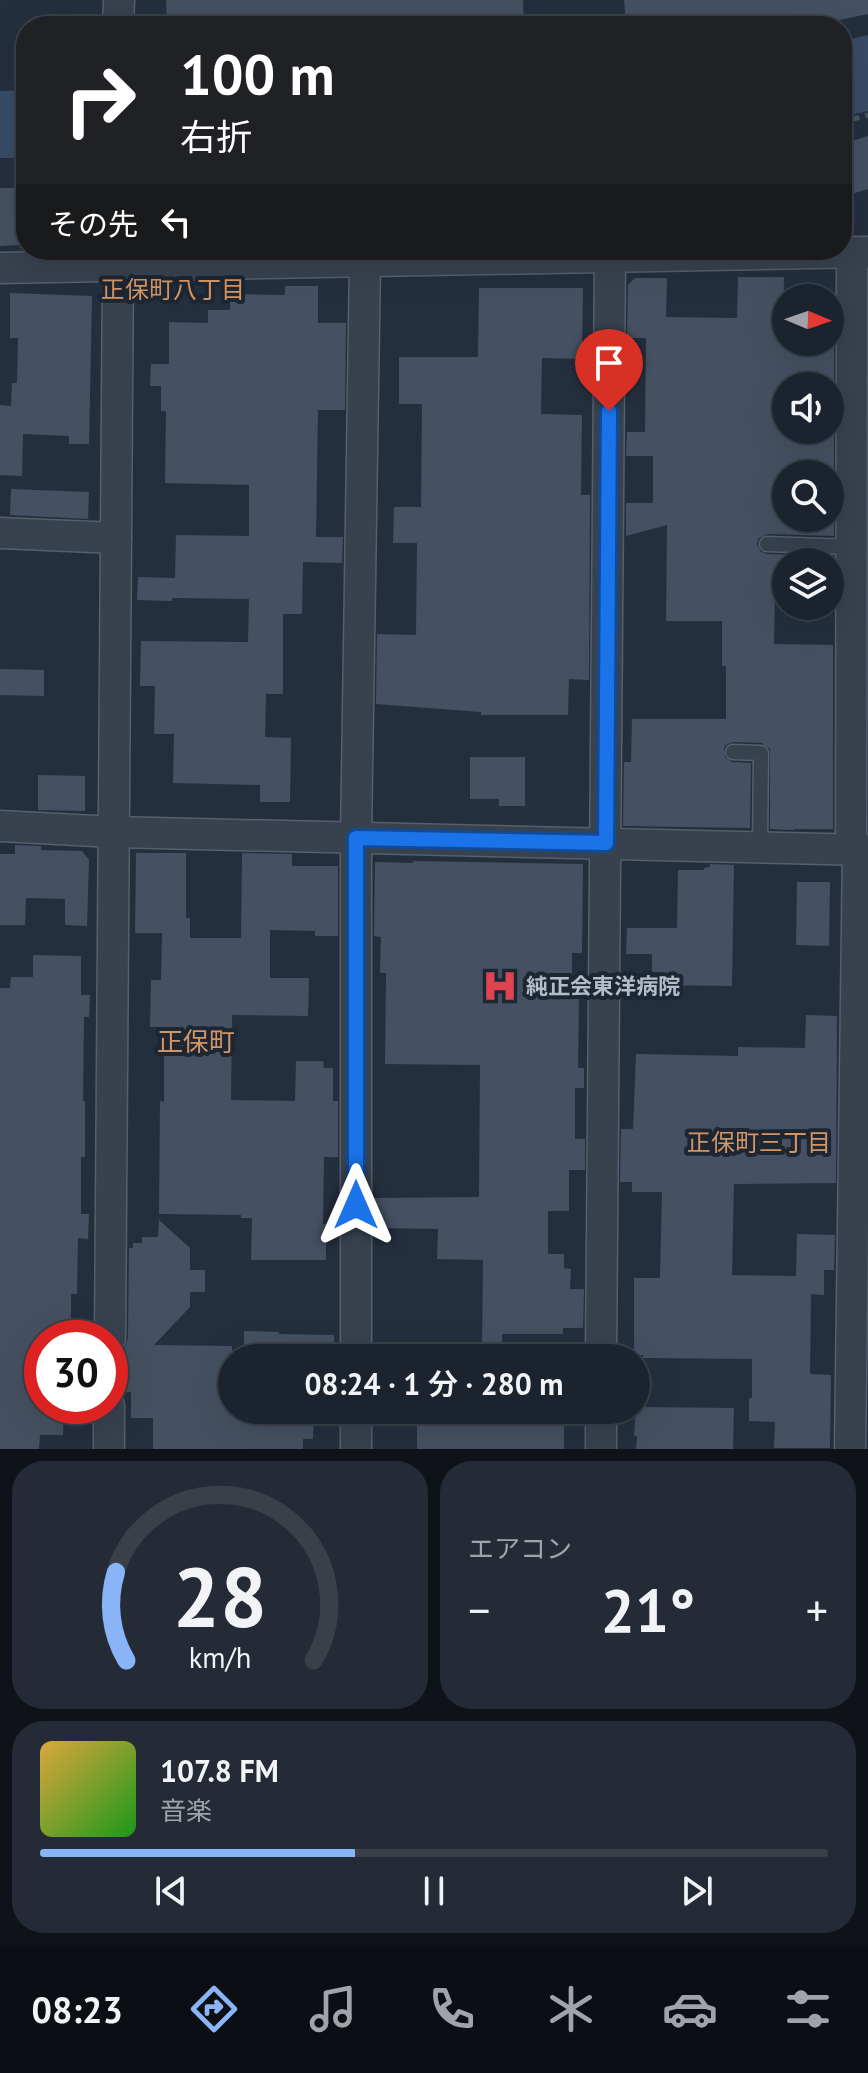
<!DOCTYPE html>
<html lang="ja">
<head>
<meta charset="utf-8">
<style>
	:root { --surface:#1b232e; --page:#242b36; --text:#f1f3f6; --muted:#a0a4aa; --line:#39404a; --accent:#8ab4f8 }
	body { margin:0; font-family:"PT Sans","Noto Sans JP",sans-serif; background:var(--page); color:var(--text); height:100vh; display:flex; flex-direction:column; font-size:30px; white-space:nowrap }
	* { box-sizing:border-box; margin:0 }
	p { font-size:26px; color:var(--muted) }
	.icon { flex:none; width:44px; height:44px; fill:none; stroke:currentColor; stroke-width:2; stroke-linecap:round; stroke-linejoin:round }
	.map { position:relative; height:1449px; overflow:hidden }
	.panel { display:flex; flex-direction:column; gap:12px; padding:12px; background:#0f1319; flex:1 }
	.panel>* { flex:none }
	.guide { position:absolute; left:16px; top:16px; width:836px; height:244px; border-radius:32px; box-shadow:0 8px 32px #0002,0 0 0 2px var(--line); background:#202124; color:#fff; overflow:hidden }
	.needle { width:52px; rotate:92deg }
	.fabs { position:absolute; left:772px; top:284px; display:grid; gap:16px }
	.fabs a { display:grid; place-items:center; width:72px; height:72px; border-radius:50%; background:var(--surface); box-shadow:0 8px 32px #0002,0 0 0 2px var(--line); font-size:40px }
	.speed { position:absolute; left:24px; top:1320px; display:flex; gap:16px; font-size:40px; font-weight:700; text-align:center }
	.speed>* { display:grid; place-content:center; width:104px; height:104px; border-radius:50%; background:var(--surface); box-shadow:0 8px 32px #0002,0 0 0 2px var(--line); line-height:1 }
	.speed .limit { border:12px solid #d22; background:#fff; color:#111 }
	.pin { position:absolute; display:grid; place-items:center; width:68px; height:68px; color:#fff; margin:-82px -34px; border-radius:50% 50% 50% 0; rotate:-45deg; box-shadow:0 0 8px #0007 }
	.pin .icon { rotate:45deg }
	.me { position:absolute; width:88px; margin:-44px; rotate:0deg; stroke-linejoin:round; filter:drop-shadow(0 0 6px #0008) }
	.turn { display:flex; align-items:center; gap:28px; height:168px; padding:0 32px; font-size:36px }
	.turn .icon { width:104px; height:104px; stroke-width:2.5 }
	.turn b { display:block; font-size:56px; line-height:68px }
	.then { display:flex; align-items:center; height:76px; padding:0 32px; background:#0003; gap:16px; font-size:30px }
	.big { font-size:60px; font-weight:600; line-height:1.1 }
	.panel .card { flex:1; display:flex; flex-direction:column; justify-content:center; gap:12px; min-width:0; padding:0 28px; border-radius:32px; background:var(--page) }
	.panel .dial { align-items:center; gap:0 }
	.dial svg { height:208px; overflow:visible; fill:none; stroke:var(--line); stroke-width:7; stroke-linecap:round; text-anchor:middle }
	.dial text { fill:var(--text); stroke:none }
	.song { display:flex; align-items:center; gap:24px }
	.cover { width:96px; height:96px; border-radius:12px; background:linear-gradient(135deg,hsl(40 70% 55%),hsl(120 70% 35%)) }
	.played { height:8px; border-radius:4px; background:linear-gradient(90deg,var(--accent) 40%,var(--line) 40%) }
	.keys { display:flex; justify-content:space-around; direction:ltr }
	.heat { display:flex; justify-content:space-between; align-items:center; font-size:44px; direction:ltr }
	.panel .tiles { flex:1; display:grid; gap:12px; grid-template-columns:1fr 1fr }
	.card:last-child { grid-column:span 2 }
	.trip { position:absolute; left:218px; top:1344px; width:432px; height:80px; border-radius:40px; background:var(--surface); box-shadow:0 8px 32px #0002,0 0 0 2px var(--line); font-weight:600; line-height:80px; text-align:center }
	.tabs { display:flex; height:128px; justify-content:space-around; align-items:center; background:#0b0e12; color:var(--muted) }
	.tabs .icon { width:56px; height:56px }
	.tabs .on { color:var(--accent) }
	.tabs b { font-size:36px; color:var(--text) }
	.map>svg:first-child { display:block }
</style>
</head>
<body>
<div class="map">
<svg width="868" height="1449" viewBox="0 0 868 1449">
	<rect width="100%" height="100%" fill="#242f3e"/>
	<g fill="#394c67">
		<path d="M868,35V111L842,117V41Z"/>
		<path d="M26,90V158H0V91Z"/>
	</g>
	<g fill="#455162" fill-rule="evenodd">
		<path d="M166,0H523L524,26H167Z"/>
		<path d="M624,0H868V14L839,20L840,26H626Z"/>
		<path d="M868,136V189L842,197V144Z"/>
		<path d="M0,188H20L21,245L0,246Z"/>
		<path d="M738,277H784L783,342H830V312L834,309V474H786V518H830V475H834V536L767,534L759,538L757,544L761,552L767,554L834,556L833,562H786V590H775L774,644L833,645V829H794V830L770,829V749L762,743L733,742L728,744L724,747L725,757L732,762L751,763L750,828L623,826L624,762H631L632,719H726V666H722V621H666L667,525L626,536V503H653V456H626L627,432H645L646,338H627L628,285L635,278H667L666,317L737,318ZM786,386H830V430H786Z"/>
		<path d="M285,286H318V323H346L345,410H318L316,537H343L342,563L303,562L302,614H283V694H266L265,737L291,738L290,802H260V785L173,783L174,734H154L155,686H140L141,641L248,642L249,599L172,598V601L137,600L138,577L175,578L176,535L249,536V485L165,483L166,411H161V386H150L151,364H169V322L208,323V310H230V294L285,295Z"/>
		<path d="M479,288H583L582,359L542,358L541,414L582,415L581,495H590L589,680L569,679L568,715H481V712L376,704L377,634L416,635L417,543H393L394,507H421L422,404H399V357H478Z"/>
		<path d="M10,293L92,296L89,444H69V436L23,434L22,476L0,475V405L11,406L12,383H17L18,338H10Z"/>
		<path d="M11,489L89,492L88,519L10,515Z"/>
		<path d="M0,669L44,670V696L0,695Z"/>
		<path d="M470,757H525V806H499V799H470Z"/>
		<path d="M38,775L85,776V811L38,810Z"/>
		<path d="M15,845L41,846V850L82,851L89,860L87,926L65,925V899L26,898L25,925H0V854H15Z"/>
		<path d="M136,853H186V918H190V938H241L242,853L292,854V866H338V936H315V931L270,930V978H309L308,1016L232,1015L231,1100L295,1101L296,1061H323L324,1068H333V1101H338V1157H324L323,1224H326V1260H251L252,1218H241V1215L159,1214L160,1101L164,1102V1027H150L151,980H161L162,933H135Z"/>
		<path d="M413,861L583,864L582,953H572V994H579L578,1068H584V1088H575V1139H585V1170H569V1211H548V1254H564V1268L571,1269L570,1289H584L583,1328H563V1334H502V1347H482L483,1260L437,1259L438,1229L374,1228V1198L479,1197L480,1065L385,1064L386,973H380L381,937L374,936L375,862L413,863Z"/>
		<path d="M710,864L734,865L732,986L661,985V972H652V954H626L627,928H677L678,870H704V868L710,867Z"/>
		<path d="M797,882H830L829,946L796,945Z"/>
		<path d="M33,955L81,956V995H90L89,1017H84L83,1101H85V1157H81V1214H89L88,1239L78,1238L77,1294H71V1325H50V1338H42V1406H64L63,1435H40L39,1449H0V988H10L11,977H33Z"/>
		<path d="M806,1015L837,1016L836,1183L734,1184L732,1275L796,1276L797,1234L835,1235L834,1270H824V1295L811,1294L810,1374L831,1375L830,1448H774L775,1422L749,1421V1398H752V1359L643,1358V1355H634V1278H660L662,1192H632V1182H620L621,1129H633L636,1054L738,1056V1047L805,1048Z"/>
		<path d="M159,1220L190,1248V1270H205V1292H190V1307L154,1345L232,1346V1410H314L313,1439H303V1449H153V1418H131V1392H124L125,1347L128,1338L129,1248H133V1243H142V1237H158Z"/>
		<path d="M244,1331L279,1332V1334L334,1335V1358H244Z"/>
		<path d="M636,1407L734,1408L733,1449H636L637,1436H634Z"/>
		<rect x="417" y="1410" width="147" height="39"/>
	</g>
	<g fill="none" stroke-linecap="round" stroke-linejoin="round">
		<g stroke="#565f6c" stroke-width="17">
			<g id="lane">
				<path d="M767,544L852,547"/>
				<path d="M733,752L761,753L760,847"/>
			</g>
		</g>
		<g stroke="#565f6c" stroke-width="33">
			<g id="street">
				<path d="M118,26L119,0"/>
				<path d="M0,268L868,252"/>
				<path d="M0,533L116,538"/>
				<path d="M0,826L114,832L868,850"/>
				<path d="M851,850L852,252"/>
				<path d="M110,1338L118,266"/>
				<path d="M356,1358V838L365,261"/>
				<path d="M601,1358L610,256"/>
				<path d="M109,1449V1406"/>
				<path d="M356,1449V1410"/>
				<path d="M601,1449V1410"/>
				<path d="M850,1449L858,850"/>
			</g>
		</g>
		<path stroke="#44595c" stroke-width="5" stroke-dasharray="6 6" stroke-linecap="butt" d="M842,122L868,115"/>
		<use href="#lane" stroke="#38414e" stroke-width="14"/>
		<use href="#street" stroke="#38414e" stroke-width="30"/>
	</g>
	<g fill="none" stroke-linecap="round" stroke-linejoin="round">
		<g stroke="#114b97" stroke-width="20">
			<path id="route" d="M356,1205V838L606,843L609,411"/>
		</g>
		<use href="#route" stroke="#1a73e8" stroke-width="14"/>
	</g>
	<defs>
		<g id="hospital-bare" transform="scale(2.76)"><path d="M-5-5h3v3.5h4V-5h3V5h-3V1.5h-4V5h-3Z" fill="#e0444e" stroke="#1d2633" stroke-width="2.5" paint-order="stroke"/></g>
	</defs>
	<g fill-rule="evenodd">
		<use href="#hospital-bare" x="500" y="986"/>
	</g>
	<g text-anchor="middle" stroke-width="8" stroke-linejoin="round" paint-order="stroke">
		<g font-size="22" font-weight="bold" fill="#b4bcc9" stroke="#1d2633" text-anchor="start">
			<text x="526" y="994">純正会東洋病院</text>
		</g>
		<g font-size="24" fill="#d59563" stroke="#1d2633">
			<text x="173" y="298">正保町八丁目</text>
			<text x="759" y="1151">正保町三丁目</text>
		</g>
		<g font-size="26" fill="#d59563" stroke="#1d2633">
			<text x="196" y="1051">正保町</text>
		</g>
	</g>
</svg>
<div class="fabs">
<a><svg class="needle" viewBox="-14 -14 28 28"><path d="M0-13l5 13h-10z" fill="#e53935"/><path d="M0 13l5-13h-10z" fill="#a0a4aa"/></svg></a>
<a><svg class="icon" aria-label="sound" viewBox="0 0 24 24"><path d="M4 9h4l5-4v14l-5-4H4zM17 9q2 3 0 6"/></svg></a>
<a><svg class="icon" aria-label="search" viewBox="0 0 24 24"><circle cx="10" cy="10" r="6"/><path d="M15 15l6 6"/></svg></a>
<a><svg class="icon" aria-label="layers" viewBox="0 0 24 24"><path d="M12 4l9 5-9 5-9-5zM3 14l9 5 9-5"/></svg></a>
</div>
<div class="speed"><div class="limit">30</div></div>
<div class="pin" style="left:609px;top:411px;background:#d93025"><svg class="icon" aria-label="arrive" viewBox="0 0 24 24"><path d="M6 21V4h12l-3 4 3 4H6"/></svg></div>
<svg class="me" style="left:356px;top:1205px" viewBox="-20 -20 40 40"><path d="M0-17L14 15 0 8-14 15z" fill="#1a73e8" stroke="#fff" stroke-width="4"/></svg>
<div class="trip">08:24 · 1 分 · 280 m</div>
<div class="guide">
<div class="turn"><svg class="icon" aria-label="right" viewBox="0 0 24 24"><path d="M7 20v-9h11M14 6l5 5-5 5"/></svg><div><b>100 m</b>右折</div></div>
<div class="then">その先<svg class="icon" aria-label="left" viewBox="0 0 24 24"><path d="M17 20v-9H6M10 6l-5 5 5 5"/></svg></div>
</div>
</div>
<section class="panel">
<div class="tiles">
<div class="card dial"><svg viewBox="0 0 100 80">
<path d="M14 69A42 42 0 1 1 86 69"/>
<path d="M14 69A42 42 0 0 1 10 35" stroke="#8ab4f8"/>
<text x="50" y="56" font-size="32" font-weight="700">28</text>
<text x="50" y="72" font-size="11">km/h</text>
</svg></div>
<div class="card"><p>エアコン</p>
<div class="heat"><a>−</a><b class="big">21°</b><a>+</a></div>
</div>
<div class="card">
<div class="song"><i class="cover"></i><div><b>107.8 FM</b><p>音楽</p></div></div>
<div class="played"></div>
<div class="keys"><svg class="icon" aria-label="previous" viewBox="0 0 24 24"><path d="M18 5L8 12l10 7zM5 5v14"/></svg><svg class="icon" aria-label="pause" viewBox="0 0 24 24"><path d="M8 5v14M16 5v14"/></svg><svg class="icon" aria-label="next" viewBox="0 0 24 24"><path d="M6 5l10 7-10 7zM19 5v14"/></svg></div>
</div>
</div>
</section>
<nav class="tabs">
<b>08:23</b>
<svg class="icon on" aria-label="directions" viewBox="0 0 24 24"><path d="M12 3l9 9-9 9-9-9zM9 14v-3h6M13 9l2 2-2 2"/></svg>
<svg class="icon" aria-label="music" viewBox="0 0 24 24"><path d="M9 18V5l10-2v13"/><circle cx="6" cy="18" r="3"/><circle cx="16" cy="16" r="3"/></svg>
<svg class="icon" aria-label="phone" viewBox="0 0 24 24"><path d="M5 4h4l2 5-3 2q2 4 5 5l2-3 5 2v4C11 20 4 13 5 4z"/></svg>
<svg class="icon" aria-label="climate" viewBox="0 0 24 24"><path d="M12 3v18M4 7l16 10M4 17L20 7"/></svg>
<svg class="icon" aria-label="car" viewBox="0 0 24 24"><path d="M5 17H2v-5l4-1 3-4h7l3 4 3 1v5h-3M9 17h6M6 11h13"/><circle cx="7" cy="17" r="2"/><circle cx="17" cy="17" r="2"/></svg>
<svg class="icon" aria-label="filters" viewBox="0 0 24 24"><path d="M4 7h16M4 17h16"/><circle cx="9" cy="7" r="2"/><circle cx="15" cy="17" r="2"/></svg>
</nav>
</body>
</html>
